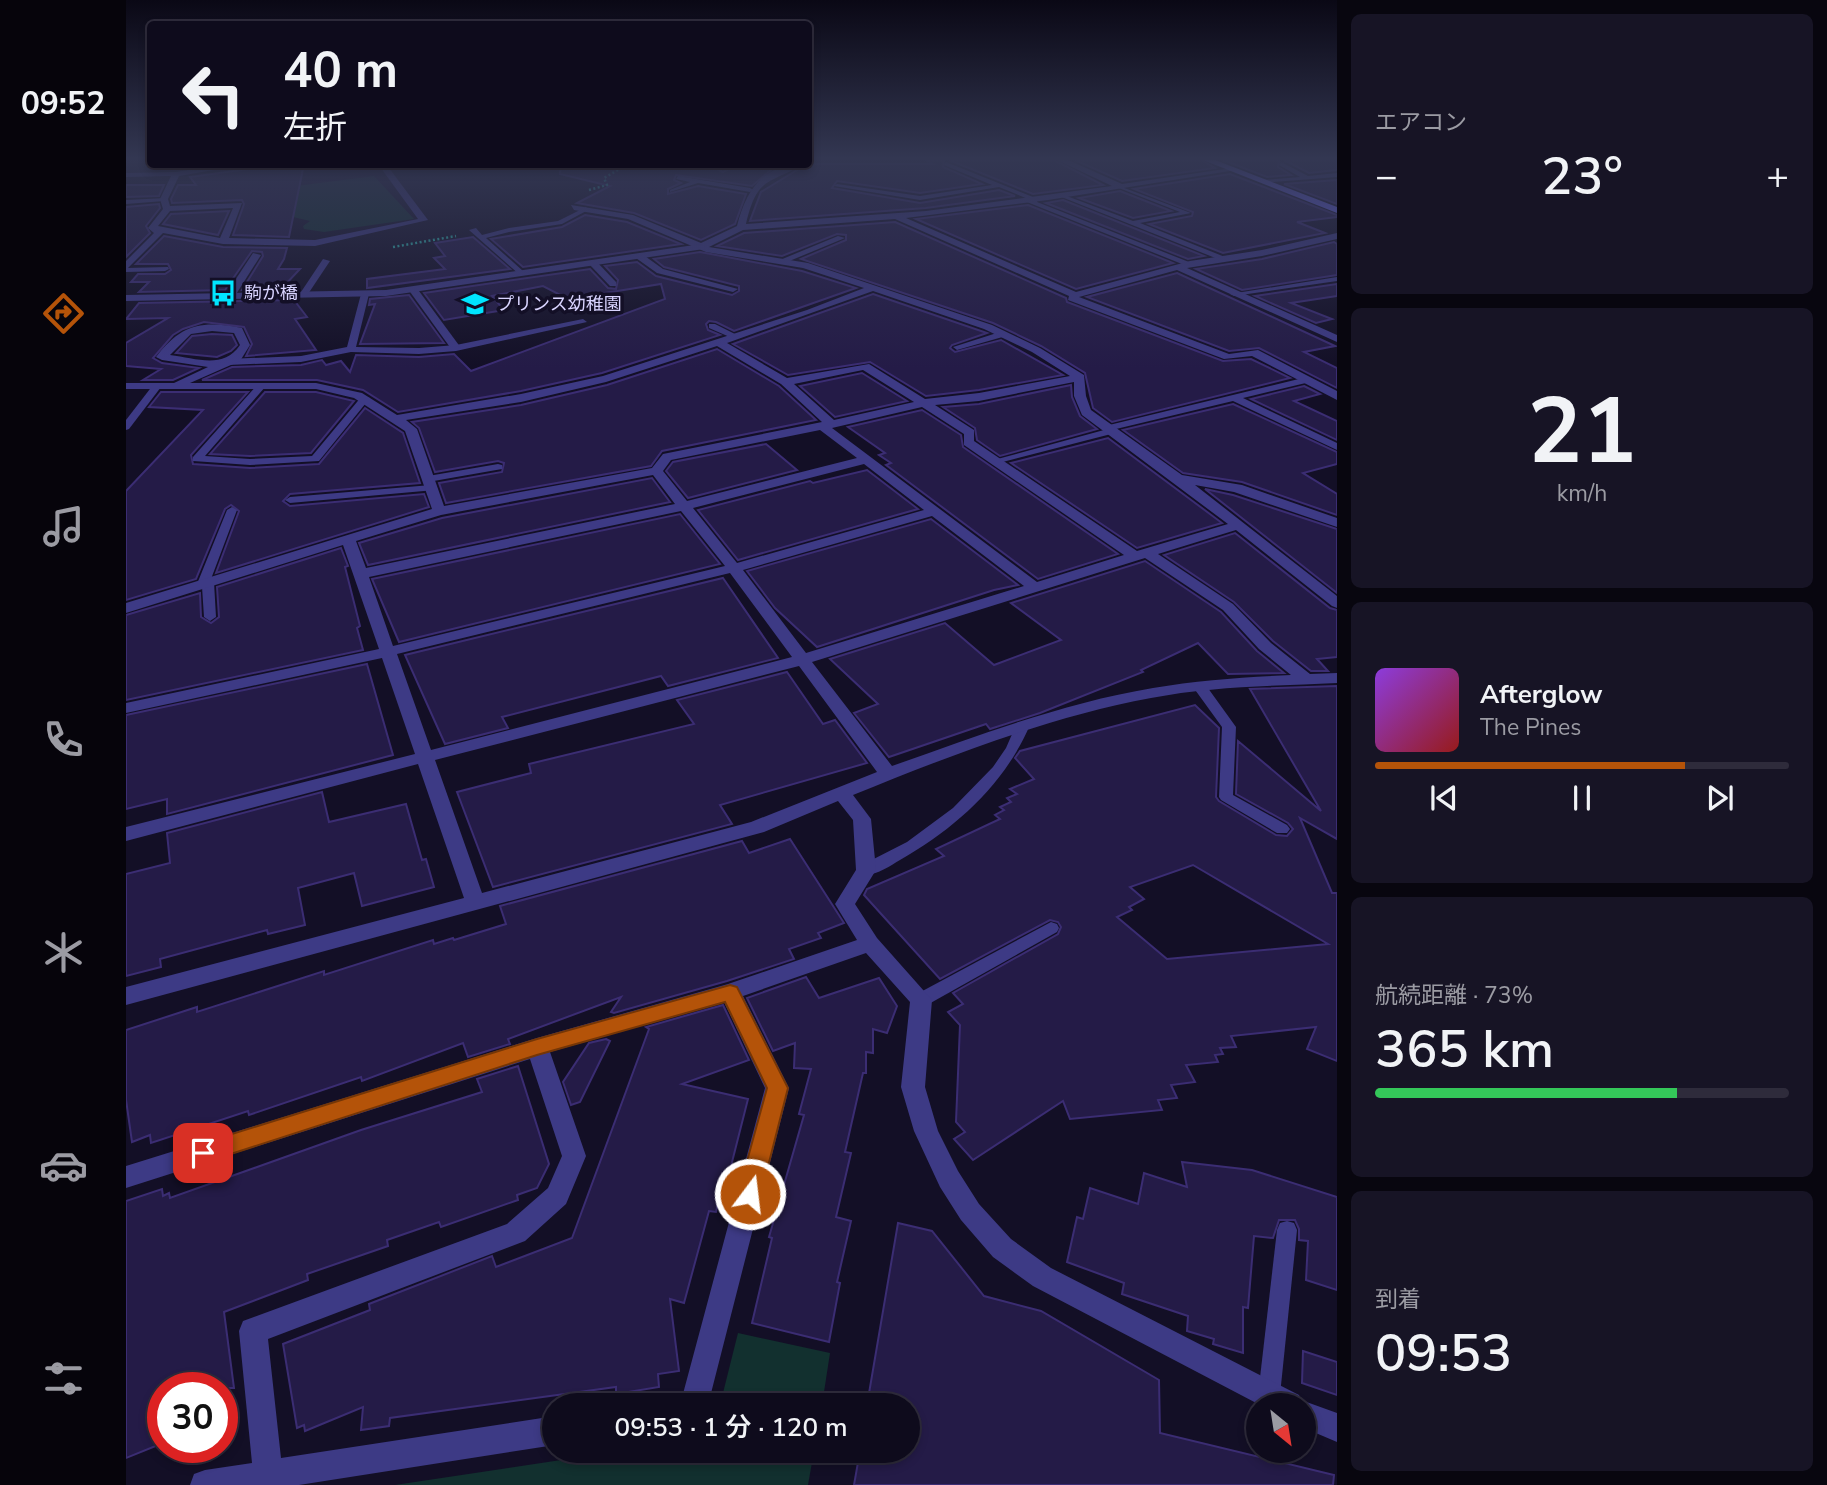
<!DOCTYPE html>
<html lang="ja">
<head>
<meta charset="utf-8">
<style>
	:root { --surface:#0e0b1c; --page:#171425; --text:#f1f3f6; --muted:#9b9ba3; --line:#2e2b3b; --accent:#b45309 }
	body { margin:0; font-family:"Nunito Sans","Noto Sans JP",sans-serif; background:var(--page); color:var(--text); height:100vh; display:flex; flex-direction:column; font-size:26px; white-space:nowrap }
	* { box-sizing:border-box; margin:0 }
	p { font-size:23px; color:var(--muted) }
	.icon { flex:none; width:38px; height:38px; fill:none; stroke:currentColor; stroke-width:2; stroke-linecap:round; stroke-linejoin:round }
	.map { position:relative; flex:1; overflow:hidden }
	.panel { display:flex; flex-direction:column; gap:14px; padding:14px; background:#08060f; width:490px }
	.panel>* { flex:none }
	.top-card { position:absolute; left:21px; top:21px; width:665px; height:147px; border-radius:7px; box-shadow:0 4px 10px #0003,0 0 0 2px var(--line); background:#0e0b1c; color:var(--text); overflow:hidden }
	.needle { width:46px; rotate:150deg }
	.tools { position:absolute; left:1120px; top:1393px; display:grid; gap:14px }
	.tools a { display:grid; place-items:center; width:70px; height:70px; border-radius:50%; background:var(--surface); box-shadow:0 4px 10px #0003,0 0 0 2px var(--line); font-size:35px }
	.speed { position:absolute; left:21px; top:1372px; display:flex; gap:14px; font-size:35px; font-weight:700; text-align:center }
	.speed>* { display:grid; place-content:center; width:91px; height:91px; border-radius:50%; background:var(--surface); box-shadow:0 4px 10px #0003,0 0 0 2px var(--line); line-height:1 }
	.speed .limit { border:10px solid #d22; background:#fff; color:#111 }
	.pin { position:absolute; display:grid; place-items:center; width:60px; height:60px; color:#fff; margin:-30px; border-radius:14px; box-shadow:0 4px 10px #0006 }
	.me { position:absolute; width:77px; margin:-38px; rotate:15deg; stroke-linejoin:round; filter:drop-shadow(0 0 5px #0008) }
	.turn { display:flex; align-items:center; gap:24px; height:147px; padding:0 21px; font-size:32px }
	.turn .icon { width:91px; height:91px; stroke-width:2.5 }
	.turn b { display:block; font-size:49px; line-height:60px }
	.big { font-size:52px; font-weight:600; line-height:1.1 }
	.panel .card { flex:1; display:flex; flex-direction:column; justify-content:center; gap:10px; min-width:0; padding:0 24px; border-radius:10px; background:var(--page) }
	.panel .dial { align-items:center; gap:0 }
	.dial b { font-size:91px; line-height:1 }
	.song { display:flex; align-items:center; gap:21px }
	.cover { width:84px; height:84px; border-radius:10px; background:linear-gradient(135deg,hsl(270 70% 55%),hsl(0 70% 35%)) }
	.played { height:7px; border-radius:4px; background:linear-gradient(90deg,var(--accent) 75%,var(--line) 75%) }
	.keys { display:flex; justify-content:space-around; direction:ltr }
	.heat { display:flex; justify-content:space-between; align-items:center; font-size:38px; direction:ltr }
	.charge { height:10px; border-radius:5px; background:linear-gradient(90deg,#34c759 73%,var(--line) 0) }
	.trip { position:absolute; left:416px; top:1393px; width:378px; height:70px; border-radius:35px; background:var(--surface); box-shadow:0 4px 10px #0003,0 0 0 2px var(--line); font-weight:600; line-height:70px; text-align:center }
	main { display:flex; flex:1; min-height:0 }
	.tabs { display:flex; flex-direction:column; width:126px; justify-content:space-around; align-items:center; background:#06040b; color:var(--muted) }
	.tabs .icon { width:49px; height:49px }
	.tabs .on { color:var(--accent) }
	.tabs b { font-size:32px; color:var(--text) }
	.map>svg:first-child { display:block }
</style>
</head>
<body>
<main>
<nav class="tabs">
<b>09:52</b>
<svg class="icon on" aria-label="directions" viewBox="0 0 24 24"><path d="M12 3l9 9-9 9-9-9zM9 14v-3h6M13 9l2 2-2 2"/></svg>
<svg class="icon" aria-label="music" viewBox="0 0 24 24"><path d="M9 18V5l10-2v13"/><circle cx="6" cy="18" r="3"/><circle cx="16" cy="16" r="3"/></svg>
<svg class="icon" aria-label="phone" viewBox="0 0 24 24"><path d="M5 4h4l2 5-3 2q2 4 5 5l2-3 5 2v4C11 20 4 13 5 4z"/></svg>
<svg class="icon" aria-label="climate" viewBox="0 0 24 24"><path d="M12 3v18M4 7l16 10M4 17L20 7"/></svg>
<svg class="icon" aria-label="car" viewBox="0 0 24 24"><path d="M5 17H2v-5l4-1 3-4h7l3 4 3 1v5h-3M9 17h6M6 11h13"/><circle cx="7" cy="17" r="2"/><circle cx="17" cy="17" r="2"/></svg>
<svg class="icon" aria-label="filters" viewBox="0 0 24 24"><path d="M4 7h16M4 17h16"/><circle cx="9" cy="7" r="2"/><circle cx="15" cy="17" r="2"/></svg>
</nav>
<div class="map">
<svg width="1211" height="1485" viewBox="0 0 1211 1485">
	<rect width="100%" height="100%" fill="#130f26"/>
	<g fill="#12302f">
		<path d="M248,176L288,219L198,232L178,229L177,226L184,221L167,217L170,186Z"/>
		<path d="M612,1333L704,1353L696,1405H594Z"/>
		<path d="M495,1451H688L682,1485H269Z"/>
	</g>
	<g fill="#241b47" stroke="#3b2d73" stroke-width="2" fill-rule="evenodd">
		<path d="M800,160H818L817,167L856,184L794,193L711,181L706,188L794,203L873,190L889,196L800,208L624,221L635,192L681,164H807Z"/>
		<path d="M823,160H928L977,185L907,194Z"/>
		<path d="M949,160H1075L1089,168L996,181Z"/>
		<path d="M1097,160H1153L1152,167L1165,175L1141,177Z"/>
		<path d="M1158,160H1211V170L1183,173Z"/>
		<path d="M160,164H178L163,237L107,235L118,204L116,200L46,203L45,199L52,185H70L64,177Z"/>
		<path d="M435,164H594L591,169L597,172L612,164H638L646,169L626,186L550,175L548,180L555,183L542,189V194L572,186L620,194L609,224L575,240L508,213L451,203L484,186L434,174Z"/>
		<path d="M1104,174L1211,215V217L1171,222L1199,233L1097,253L1023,224L1066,216L1067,212L1008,189Z"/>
		<path d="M1211,180V204L1158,184Z"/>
		<path d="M0,185H38L33,196L0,197Z"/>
		<path d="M994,191L1045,211L1007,218L953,198Z"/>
		<path d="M937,200L1078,256L1062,259L920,203Z"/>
		<path d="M33,204L34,208L20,226L24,233L0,257V207Z"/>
		<path d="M902,205L1047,263L950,289L790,219Z"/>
		<path d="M103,211L92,235L37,224L45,214Z"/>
		<path d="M459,215L501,222L555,244L397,267L365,239L436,227Z"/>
		<path d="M769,222L940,298L941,302L1097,361L1125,359L1164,378L986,422L967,408L959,373L915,346L867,323L675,259L720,240V235L711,234L656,256L591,246L618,233Z"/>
		<path d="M38,236L97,247L161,248L158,259L152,269H174L157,287L159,289L116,290L137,256L136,252L126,251L99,290L13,292L23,282H5L12,274H39L45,270L42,264H10Z"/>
		<path d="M347,237L384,269L241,288V279L319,269L308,258L319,256L309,243Z"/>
		<path d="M1208,242L1211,244V275L1116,290L1070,269L1136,259Z"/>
		<path d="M574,252L676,271L730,288L608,331L590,322L583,321L580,324L582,330L594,335L476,373L395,391L272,412L237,390L191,380H76L106,367L175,365L196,360L200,365L215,361L224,372L230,355L293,357L328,354L345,371L539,299L535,284L442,299L417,286L366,296L378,310L318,320L298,293L464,269L482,288L490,289L492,280L479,266L511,262L530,276L606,295L613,291V286L538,267L528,259Z"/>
		<path d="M1051,273L1209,346L1178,352L1211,368V388L1133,348L1103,351L961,297Z"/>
		<path d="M1211,284V296L1165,303L1206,319L1190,323L1129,296Z"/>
		<path d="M747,294L861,333L826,345L824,348L829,352L875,340L937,375L853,390L800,396L744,362L662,375L607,344Z"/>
		<path d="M283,295L318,343L234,344L249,304L243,305L244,299Z"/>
		<path d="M168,300L181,317L169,319L190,350L120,356L126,344L118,327L78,322L57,329L47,335L27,358L36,363L73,368L47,380H17L35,369L0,366V343L42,318L0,319L13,303Z"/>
		<path d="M86,334L106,335L111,345L105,351L91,357L50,353L66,336Z"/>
		<path d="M591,349L653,386L690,420L536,451L525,466L320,503L313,483L376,472L378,463L372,461L309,472L293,428L286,422L395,405L481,385Z"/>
		<path d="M736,373L781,401L709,417L674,386Z"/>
		<path d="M945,385L946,397L954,416L971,429L874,456L851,440L849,428L817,407L853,404Z"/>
		<path d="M1178,386L1194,394L1168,401L1211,421V440L1125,399Z"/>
		<path d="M35,392H122L65,455L67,464L124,468L193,464L239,408L277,433L294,483L164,494L157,501L164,506L298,494L303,507L90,573L113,511L105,505L99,509L70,579L0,600V491L77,410L23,407Z"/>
		<path d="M139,392H190L228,401L185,453L124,456L84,454Z"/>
		<path d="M1107,404L1211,452V464L1177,473L1211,494V515L1116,482L1057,473L997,430Z"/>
		<path d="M796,410L835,435L837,447L992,554L912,579L760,465L765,463L753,455L759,453L722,427Z"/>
		<path d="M982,438L1096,523L1011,548L885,463Z"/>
		<path d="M640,444L671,470L562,498L540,471L547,462Z"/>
		<path d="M741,470L792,509L612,560L572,510L684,481L687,483Z"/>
		<path d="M526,478L544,502L242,565L233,543L316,518Z"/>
		<path d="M1079,489L1107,495L1211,529V593Z"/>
		<path d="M554,514L594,564L273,642L246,579Z"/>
		<path d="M805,519L892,585L868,590L691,647L649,608L621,571Z"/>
		<path d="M1109,533L1204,608L1211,610V657L1191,659L1202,671H1185L1147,641L1108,602L1038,555Z"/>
		<path d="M215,548L222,566L219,567L234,626L231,628L237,650L0,700V615L74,593L75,617L85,623L93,617L91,587Z"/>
		<path d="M1019,561L1095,612L1131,651L1158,673L1102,674L1072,643L1015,670L1017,672L914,713L864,729L860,724L763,757L728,713L752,704L704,659L819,623L868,665L935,640L885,603Z"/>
		<path d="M597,578L652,658L542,686L535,676L376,717L382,728L319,744L279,655Z"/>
		<path d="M241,664L267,755L41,814V799L0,809V715Z"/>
		<path d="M661,672L697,724L709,720L741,763L594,805L606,824L367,887L331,792L405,773L403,764L568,724L551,700Z"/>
		<path d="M1211,686V839L1174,818L1206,893H1211V1061L1181,1049L1190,1027L1105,1036L1110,1047L1094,1048L1097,1054L1089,1055L1092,1062L1060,1065L1069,1082L1045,1085L1051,1098L1032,1100L1036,1110L944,1119L937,1101L847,1160L828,1139L839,1132L830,1122L834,1025L822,1012L837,1004L827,993L932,934L935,927L932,922L924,920L814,979L738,895L741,889L818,856L810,849L874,819L869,815L878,810L874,807L885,802L881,798L891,794L884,789L908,779L889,758L894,751L1069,705L1093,728L1090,797L1093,801L1150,835L1161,836L1167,829L1162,823L1110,794L1112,741L1195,811L1124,689ZM1067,865L1202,944L1041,959L991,917L1006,910L1003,907L1018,899L1004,887Z"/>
		<path d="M196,792L203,822L280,804L296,860L300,859L308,887L236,906L228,873L172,888L179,925L142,934L141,930L34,959L35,967L0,976V874L44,863L41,833Z"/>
		<path d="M664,839L718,923L692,933L695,938L663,949L668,959L601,981L488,1013L485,1012L495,997L382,1039L384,1044L342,1057L337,1043L236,1081L235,1077L123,1115L122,1111L25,1143L24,1135L6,1142L0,1100V1030L71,1007V1012L198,971V975L307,940L308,944L327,938L328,940L380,924L374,906L616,841L623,853Z"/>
		<path d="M680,977L693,998L753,978L771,1006L761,1033L747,1029V1053L740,1052V1073H737L719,1152L725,1153L710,1217L725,1221L711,1282L714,1283L703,1342L626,1323L646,1238L643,1237L678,1115L673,1114L685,1069L668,1068L669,1043L647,1051L621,998Z"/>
		<path d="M597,1005L623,1060L556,1084L622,1099L604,1170L607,1171L600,1200L593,1199L590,1212L583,1211L558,1303L544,1299L553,1371L532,1374L533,1387L490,1394V1387L264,1418L263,1426L235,1430L237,1407L179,1431L178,1425L171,1428L157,1344L244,1310L243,1304L366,1256L370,1267L446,1238L523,1029L520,1027Z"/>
		<path d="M480,1039L484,1041L454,1102L445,1105L437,1082L463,1043Z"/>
		<path d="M392,1066L423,1164L411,1188L391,1195L392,1200L315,1227L313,1222L261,1240L262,1246L181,1274L182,1280L98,1312L108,1388H37V1443L0,1458V1201L36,1189L37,1196L43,1193L44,1198L235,1130L356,1092L351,1079Z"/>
		<path d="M1056,1162L1126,1170L1211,1197V1290L1180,1280L1182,1241L1173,1240V1229L1169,1220H1153L1147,1238L1128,1236L1122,1308L1117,1307V1353L1087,1344L1088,1339L1061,1331L1062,1316L996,1294L998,1283L941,1262L951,1217L957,1219L964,1188L1012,1204L1018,1173L1061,1187Z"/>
		<path d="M772,1223L806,1231L858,1296L915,1311L1033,1380L1034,1433L1208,1475L1207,1485H728L734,1451H782V1405H741Z"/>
		<path d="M1177,1351L1211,1362V1395L1176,1383Z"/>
	</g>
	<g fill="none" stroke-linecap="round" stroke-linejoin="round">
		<g stroke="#2fb8b0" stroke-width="2.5" stroke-dasharray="2 2.5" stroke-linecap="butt">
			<path d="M463,190L481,185L478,178L502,164"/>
			<path d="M267,247L330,236"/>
		</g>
		<g fill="#3d3a85" fill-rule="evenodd">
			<path d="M820,162L912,199L911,202L1068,264L1061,266L901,202L902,199L873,187L794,200L708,186L711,184L794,196L866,185L818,165Z"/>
			<path d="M1155,162L1182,176L1211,173V177L1135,183L1137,180L1174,177L1153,165Z"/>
			<path d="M600,164H610L596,170L593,168Z"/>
			<path d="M552,176L624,188L627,190L624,192L572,183L544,192V190L564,182L550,179Z"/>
			<path d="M993,186L1065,213L1014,223L1104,259L1097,261L933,196L938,195L1007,221L1054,212L993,188Z"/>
			<path d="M40,198L38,201L0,204V200Z"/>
			<path d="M460,207L462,210L436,224L383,232L360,238L397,271V275H394L343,230L350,228L356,235L383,228L432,221Z"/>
			<path d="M712,236L719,238L661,262L654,260Z"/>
			<path d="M197,259L204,261L180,297H174L173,295Z"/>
			<path d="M464,261H470L490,282V286H484L464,265Z"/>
			<path d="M42,267L43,269L39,271L0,272V268Z"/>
			<path d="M1211,277V281L1108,296L1104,294Z"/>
			<path d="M239,292L243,294L230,347L293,348L330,345L457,319L461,322L330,351L293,354L225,352L175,362L102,365L98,362L102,359L175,356L221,347L235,294Z"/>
			<path d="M583,324H589L613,336L606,338L583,328Z"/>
			<path d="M877,331L881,334L880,336L831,350L827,347Z"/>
			<path d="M1181,377L1184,378V382L1117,398L1211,443V450L1107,401L990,429L989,433L869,464L864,461L978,430L979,426Z"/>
			<path d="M132,384L140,386L79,456L124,459L186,456L236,396L244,398L193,461L124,465L67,461V457Z"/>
			<path d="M27,385L35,387L3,429L0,430V420Z"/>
			<path d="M372,464L376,465V469L302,482L297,479L302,476Z"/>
			<path d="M305,485L310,488L309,490L164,503L159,500L164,497Z"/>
			<path d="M106,507L111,510L85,579L88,582L90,617L84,621L78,617L76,587L71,584L101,510Z"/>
			<path d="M1074,683L1079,684L1110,727L1107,795L1161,825L1164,829L1161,833H1151L1095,800L1093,797L1096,727L1067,687Z"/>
			<path d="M897,721L904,725C878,785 830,828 774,860C764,866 747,878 734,874L732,870L734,866L781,842L827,808L867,767L880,748L890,725Z"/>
			<path d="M925,922L931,924L933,928L931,932L801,1005L795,1007L789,1005L786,1000L789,995Z"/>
			<path d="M1161,1221L1168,1223L1171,1230L1154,1395L1151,1403L1146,1405L1135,1403L1132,1395L1151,1230L1154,1223Z"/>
		</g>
		<g fill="#3d3a85" fill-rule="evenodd">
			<path d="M931,160H942L996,184L1106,168L1110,170L922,200L780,218L950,292L1064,261L1136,250L1211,233V239L1136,256L1061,268L1211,335V342L1051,270L953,297L1103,354L1132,350L1211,391V400L1126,356L1098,359L942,300L943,296L769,219L617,230L583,247L682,263L866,325L914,348L958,375L960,396L965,410L1056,475L1116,485L1211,518V527L1108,492L1069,485L1211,596V608L1206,606L1110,530L1032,554L1107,604L1145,643L1184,674L1211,673V683C1149,686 1086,686 1025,698C923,717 823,756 727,795L745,819L750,870L729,904L751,938L806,1000L799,1087L812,1131L832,1171L853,1204L885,1239L925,1268L1173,1395L1175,1400L1211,1413V1442L1178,1428V1405H1134L907,1286L867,1257L835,1220L814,1187L788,1131L775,1087L784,1002L740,953L617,996L663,1088L582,1405H554L639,1088L598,1002L424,1052L460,1156L440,1204L399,1241L142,1339L155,1458L429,1416V1445L173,1485H64L68,1474L79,1470L126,1463L113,1331L117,1321L381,1224L422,1188L436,1156L404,1059L0,1188V1166L411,1038L602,984L731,940L709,904L730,870L727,820L712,801L638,832L0,1005V987L338,898L292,764L0,841V827L289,754L256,658L0,713V703L253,649L217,545L0,613V603L306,509L279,431L228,398L190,389H0V383H48L82,367L36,360L30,357C55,324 76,320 116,328L124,345L114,361L64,383H190L236,393L271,415L395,394L477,376L681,310L738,288L677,268L580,252L502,219L448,210L445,205L507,215L575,243L611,226C620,190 637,164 678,164C641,185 631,177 620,224L800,211L986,186ZM747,291L858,329L906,352L944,376L853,393L799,399L743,364L661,378L601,343ZM86,331L108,333L114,345C97,370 70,358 44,355L65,334ZM591,346L655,384L696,422L537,454L526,468L318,506L291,429L280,420L395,402L480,382ZM737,370L788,402L708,420L668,384ZM948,382V396L956,415L1102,524L1011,551L848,441V430L809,405L853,401ZM796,407L838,434V445L998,555L911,582L706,428ZM694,430L731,458L561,501L537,471L545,460ZM738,464L798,510L611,563L567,508ZM527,475L549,504L240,568L230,541L315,515ZM555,511L599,566L267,646L243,577ZM806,516L898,586L680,653L617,570ZM1019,558L1097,610L1133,649L1165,675C1119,677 1073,680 1027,688C937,703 851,736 766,766L686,662ZM604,573L666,657L305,750L271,654ZM673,666L751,772L625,822L356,893L309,760Z"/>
			<path d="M99,164H122L53,176L42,199L44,206L116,203L103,238L189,240L292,219L252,164H260L302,220L189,246L97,244L37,233L0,270V261L28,233L22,228L37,209L34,199L45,176L0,177V173L50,172ZM107,208L94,238L32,226L44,211Z"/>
			<path d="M127,253L135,255L107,299H99L98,297Z"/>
			<path d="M510,254H516L537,269L612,289L607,292L531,273L510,258Z"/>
			<path d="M284,287H290L335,348L334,350H326L282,289Z"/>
		</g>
		<g fill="#3d3a85" fill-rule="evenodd">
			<path d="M640,164H655L666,169L662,171Z"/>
			<path d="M575,244L580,247L578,249L260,296L0,301V295L260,290Z"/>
		</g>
		<path fill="#6f6bff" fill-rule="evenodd" d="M1077,160H1089L1211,207V213Z"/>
	</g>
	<linearGradient id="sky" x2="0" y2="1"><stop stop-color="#0a0815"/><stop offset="0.43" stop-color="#333752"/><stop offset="1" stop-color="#333752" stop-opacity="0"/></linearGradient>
	<rect width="1211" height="368" fill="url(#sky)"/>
	<path fill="#b45309" stroke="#753606" stroke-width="2" d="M604,985L611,987L662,1088L635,1194L632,1201L624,1204L616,1201L612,1194L641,1088L599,1002L411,1055L77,1163L69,1160L66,1153L69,1146L77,1143L411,1039Z"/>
	<defs>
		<g id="bus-bare" transform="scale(2.1)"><path d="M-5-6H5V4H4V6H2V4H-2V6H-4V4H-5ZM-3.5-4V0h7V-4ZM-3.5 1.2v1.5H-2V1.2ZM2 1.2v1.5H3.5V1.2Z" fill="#00e5ff" stroke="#130f26" stroke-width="2.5" paint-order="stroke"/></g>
		<g id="school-bare" transform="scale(2.1)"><path d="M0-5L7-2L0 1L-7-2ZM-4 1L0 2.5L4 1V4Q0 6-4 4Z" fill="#00e5ff" stroke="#130f26" stroke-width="2.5" paint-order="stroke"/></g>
	</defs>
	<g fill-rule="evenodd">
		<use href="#bus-bare" x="97" y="293"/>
		<use href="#school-bare" x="349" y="304"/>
	</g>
	<g text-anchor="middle" stroke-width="7" stroke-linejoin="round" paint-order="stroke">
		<g font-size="18" fill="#d9d4ff" stroke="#130f26" text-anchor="start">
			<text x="118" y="299">駒が橋</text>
			<text x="370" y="310">プリンス幼稚園</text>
		</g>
	</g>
</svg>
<div class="tools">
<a><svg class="needle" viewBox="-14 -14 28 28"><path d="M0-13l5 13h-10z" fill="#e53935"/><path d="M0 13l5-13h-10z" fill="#9b9ba3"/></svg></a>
</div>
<div class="speed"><div class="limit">30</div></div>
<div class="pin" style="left:77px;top:1153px;background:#d93025"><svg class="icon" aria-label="arrive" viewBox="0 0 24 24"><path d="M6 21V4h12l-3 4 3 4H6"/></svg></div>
<svg class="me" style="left:624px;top:1194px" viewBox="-20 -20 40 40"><circle r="17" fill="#b45309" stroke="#fff" stroke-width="3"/><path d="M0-11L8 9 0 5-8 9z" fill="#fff"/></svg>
<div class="trip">09:53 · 1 分 · 120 m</div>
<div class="top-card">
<div class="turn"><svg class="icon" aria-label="left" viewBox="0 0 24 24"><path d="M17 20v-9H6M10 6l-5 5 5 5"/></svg><div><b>40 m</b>左折</div></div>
</div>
</div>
<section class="panel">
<div class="card"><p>エアコン</p>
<div class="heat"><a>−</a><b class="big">23°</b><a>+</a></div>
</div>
<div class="card dial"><b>21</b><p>km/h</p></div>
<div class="card">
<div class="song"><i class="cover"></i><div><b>Afterglow</b><p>The Pines</p></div></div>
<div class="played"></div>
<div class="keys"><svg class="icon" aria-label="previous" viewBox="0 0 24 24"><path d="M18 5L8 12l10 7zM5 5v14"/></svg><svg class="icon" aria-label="pause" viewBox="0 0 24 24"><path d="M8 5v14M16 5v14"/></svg><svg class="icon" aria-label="next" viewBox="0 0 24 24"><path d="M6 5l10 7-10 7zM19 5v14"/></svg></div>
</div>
<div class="card"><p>航続距離 · 73%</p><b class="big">365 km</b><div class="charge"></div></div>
<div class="card"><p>到着</p><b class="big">09:53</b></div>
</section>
</main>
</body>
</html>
